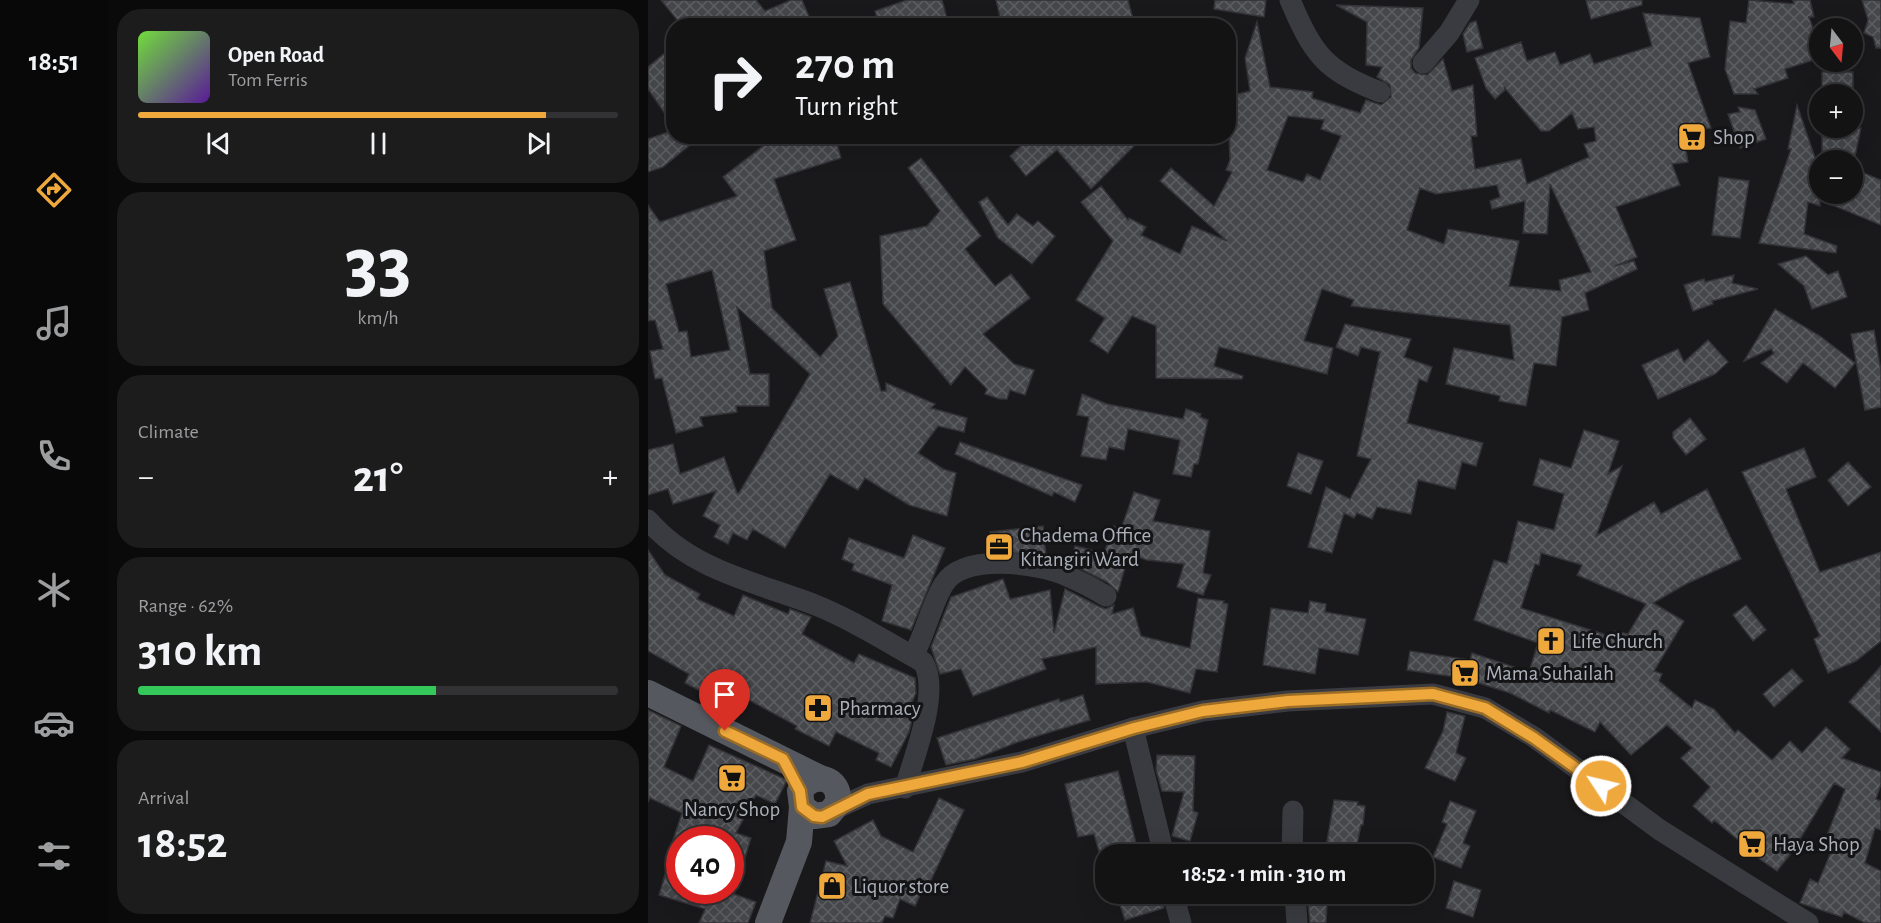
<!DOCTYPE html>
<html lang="en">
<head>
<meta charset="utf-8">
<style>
	:root { --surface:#131314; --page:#1c1c1d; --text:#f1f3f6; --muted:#9d9ea0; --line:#323234; --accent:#efa83c }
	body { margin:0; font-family:"Alegreya Sans",sans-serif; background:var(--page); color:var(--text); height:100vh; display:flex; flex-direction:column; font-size:22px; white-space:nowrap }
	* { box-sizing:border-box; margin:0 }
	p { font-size:20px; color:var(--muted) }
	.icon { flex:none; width:33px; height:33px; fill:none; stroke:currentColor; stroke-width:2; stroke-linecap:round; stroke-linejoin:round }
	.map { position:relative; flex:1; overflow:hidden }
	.sheet { display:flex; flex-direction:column; gap:9px; padding:9px; background:#0a0a0b; width:540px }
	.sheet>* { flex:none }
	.banner { position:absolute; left:18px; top:18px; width:570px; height:126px; border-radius:24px; box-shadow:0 6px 24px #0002,0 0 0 2px var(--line); background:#131314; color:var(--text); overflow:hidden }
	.needle { width:39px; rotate:164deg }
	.buttons { position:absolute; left:1161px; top:18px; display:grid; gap:12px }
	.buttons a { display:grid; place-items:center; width:54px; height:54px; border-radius:50%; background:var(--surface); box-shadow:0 6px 24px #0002,0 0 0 2px var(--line); font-size:30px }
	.speed { position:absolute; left:18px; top:826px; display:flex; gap:12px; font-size:30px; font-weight:700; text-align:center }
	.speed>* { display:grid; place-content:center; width:78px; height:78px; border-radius:50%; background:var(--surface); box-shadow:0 6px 24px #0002,0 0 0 2px var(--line); line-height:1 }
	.speed .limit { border:9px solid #d22; background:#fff; color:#111 }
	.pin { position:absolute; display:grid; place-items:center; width:51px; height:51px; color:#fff; margin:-62px -26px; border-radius:50% 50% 50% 0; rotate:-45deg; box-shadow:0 0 6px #0007 }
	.pin .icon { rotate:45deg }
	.me { position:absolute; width:66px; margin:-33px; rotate:305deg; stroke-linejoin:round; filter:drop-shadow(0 0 4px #0008) }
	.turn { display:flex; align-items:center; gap:21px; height:126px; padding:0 30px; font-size:27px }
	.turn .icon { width:78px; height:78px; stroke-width:2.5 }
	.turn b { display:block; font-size:42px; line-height:51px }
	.big { font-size:45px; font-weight:700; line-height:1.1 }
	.sheet .card { flex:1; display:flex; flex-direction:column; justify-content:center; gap:9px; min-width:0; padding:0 21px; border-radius:24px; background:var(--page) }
	.sheet .dial { align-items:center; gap:0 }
	.dial b { font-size:78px; line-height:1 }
	.song { display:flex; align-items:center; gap:18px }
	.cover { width:72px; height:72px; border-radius:9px; background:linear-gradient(135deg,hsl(100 70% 55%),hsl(270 70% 35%)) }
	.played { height:6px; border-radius:3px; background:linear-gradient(90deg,var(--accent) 85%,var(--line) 85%) }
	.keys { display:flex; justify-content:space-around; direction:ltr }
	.heat { display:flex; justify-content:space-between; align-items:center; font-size:33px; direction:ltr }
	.charge { height:9px; border-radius:4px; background:linear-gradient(90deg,#34c759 62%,var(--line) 0) }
	.trip { position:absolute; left:447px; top:844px; width:339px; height:60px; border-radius:24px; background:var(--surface); box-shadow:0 6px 24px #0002,0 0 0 2px var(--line); font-weight:700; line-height:60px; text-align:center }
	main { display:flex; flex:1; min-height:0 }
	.tab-bar { display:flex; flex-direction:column; width:108px; justify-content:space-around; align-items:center; background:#080808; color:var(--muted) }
	.tab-bar .icon { width:42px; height:42px }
	.tab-bar .active { color:var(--accent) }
	.tab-bar b { font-size:27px; color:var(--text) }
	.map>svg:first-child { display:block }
</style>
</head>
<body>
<main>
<nav class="tab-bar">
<b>18:51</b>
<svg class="icon active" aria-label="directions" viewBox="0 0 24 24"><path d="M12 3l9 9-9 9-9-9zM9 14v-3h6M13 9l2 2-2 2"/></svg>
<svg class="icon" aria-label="music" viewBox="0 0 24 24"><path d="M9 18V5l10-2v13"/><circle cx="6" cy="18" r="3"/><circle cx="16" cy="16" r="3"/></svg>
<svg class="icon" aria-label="phone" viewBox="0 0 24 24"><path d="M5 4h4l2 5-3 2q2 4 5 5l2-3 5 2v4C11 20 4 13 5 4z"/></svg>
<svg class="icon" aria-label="climate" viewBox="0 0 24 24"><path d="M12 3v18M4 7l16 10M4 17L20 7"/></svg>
<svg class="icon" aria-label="car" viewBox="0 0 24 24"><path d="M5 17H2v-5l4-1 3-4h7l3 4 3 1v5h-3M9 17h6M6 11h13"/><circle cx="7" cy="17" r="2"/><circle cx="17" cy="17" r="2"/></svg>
<svg class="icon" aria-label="filters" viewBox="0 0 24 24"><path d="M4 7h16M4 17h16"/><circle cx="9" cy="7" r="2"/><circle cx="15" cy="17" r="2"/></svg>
</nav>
<section class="sheet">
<div class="card">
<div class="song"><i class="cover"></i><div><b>Open Road</b><p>Tom Ferris</p></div></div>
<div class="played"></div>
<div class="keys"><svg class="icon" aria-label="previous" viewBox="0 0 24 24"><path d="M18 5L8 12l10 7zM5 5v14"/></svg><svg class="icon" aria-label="pause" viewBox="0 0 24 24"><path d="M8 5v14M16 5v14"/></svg><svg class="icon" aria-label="next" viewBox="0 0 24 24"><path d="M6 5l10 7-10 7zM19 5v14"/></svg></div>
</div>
<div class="card dial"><b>33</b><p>km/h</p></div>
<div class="card"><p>Climate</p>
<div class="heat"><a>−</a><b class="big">21°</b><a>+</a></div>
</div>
<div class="card"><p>Range · 62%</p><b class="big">310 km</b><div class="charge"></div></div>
<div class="card"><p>Arrival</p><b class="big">18:52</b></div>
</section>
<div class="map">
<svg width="1233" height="923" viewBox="0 0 1233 923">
	<defs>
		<pattern id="building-cross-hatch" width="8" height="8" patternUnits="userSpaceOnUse" patternTransform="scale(1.5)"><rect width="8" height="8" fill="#45474b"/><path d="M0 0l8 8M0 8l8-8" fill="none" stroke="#5d5f63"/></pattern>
	</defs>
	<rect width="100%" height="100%" fill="#19191b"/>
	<g fill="url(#building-cross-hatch)" stroke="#333337" stroke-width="1.5" fill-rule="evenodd">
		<path d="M13,0H108L117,11L143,0H154L165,26H84L77,16L66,26H34Z"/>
		<path d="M259,0H294L301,26H231L227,11Z"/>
		<path d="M348,0H480L487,26H354Z"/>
		<path d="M567,0H618L616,17L566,9Z"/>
		<path d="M938,0H994V5L943,19Z"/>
		<path d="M1101,0L1146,4L1145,0H1162L1166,17H1161L1172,47V58L1137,69L1140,78L1106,89L1110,94H1086L1077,69L1082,21L1098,23Z"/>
		<path d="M1214,0H1233V48H1228L1225,37L1216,33L1220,20Z"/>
		<path d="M688,5L775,8L771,48L763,60V68L767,73L779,75L795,59L804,91L825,85L829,136H823L827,169L873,159L879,184L941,157L936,144L948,141L946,127L930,129L924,113L901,131H893L856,87L857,90L847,99L838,88L827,58L873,42L879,61L907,52L912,65L942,54L946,64L1004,46L995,13L1052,18L1062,57L1040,63L1063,128L1052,129L1053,144L1037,145L1040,162L1024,164L1032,185L968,207L989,257L967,266L986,261L989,269L937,293L941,310L914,317L908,366L886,363L878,406L851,401L852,396L798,384L806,348L866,360L862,325L703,306L706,300L674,289L656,341L685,348L679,374L571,347L566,366L595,376L594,379L508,378V326L484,316L460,353L442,341L457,318L428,300L465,241L433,202L453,186L480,220L481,218L498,227L493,235L532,254L544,226L579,241L512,181L523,168L566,206L584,172L578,170L582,160L580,110L586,95L602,91L597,58L609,22L622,87L665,92L664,98L712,113L718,100L733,105L743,97L742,85L729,77L734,67L718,65L719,22ZM640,116L676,120L673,129L693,136L672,180L659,174L655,182L619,170ZM902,184L943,272L911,280L913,291L861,286L871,241L800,229L796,244L759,230L772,188L788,194L849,185L852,197L842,201L844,209L877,201L875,233L899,234Z"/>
		<path d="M828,21L835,48L819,52L815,34L822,23Z"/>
		<path d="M26,45V127L0,89V67Z"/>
		<rect x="1174" y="72" width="31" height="22"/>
		<path d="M1149,105L1172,172V194H1204V168L1233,180V225L1172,200V206L1160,202L1156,234L1189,246L1188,253L1111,243L1143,149H1140Z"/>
		<path d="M1090,107L1107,110L1118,139L1092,148L1080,114L1092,112Z"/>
		<path d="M1174,128H1213L1206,161L1174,153Z"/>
		<path d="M26,130V136H53L15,167L0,172V139Z"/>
		<path d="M128,136H187L193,158L126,179L148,240L116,251L124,308L172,357L190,336L176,289L202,282L233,391H238V383L287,404L283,408L319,418L316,432L290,426L270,453L295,469L308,473L299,516L261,505L217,478L210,490L182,474L137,548L105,529L99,540L85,533L80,544L66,537L72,525L55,516L68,491L25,504L20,489L0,495V450L25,444L32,474L76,457L89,493H91L162,374L89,307L102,374H121V406H88L89,412L52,417L55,426L28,433L14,378L7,379L2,351L15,349L7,320L0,321V205L12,222L89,196L75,177ZM64,270L82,350L43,357L39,331L31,332L18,284Z"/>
		<path d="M370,136H496L443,189L409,150L378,176L362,156L375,144Z"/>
		<path d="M273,158L333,236L317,249L347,286L363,274L382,298L335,334L366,364L386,370L377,395L362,390L359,399H352L337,394L339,389L317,367L303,385L235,304L232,236L279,226L292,211L260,168Z"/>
		<path d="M1071,177L1101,181L1092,238L1064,235Z"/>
		<path d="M339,197L360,225L369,214L385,226L390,221L407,236L384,264L350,238L331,202Z"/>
		<path d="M1158,256L1180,275L1190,271L1199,297L1164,309L1156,286L1130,264Z"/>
		<path d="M1086,275L1084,283L1110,289L1064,301L1065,304L1045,311L1036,285L1056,279L1057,282Z"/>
		<path d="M1127,309L1172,336L1207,363L1187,388L1155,363L1139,383L1113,363L1126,353L1123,349L1096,361Z"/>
		<path d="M697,324L763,339L756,357L784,367L779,382L771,379L759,423L835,443L828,466L814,462L807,489L770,480L763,514L729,507L724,519L709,513L706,518L696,513L684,553L660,547L678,487L702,499L723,459L709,456L732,352L713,347L710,356L688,347Z"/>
		<path d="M1226,330L1233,371V407L1217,410L1203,334Z"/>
		<path d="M1060,340L1080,362L1067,374L1010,399L994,365L1030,349L1036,362Z"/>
		<path d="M434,394L459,404L535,419L538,409L553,414L552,417L560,420L550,464H546L543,477L525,474L532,440L480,429L476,450L461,447L458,460L433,456L441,417L429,415Z"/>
		<path d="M1042,418L1058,439L1038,455L1025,438V432Z"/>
		<path d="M936,430L971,441L960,474L974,466L948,536L1006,502L1013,514L1059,489L1093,559L1038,584L1005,603L1036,621L1006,671L1014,674L1011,681L1044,708L1047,700L1066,709L1087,733L1090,730L1124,760L1142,741L1154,753L1178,727L1202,749L1194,758L1233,772V784L1228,799L1233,801V830L1227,828L1217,863L1233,871V923H1217L1196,912L1194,917L1152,903L1162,879L1170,883L1183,852L1174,848L1197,789L1186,783L1144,852L1129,871L1093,846L1095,844L1066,820L1064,823L1045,806L1062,787L1033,758L1044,748L1019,725L983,755L952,722L947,732L902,710L901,713L862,693L815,678L759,670L762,651L822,660L824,653L881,672L890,643L826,620L846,560L859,564L870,521L906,530L916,494L885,485L892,459L923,468ZM893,553L934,565L929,575L998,604L980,634L967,631L965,637L873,608L887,564L891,565Z"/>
		<path d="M312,442L434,485L427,502L406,492L404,496L307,454Z"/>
		<path d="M1156,448L1168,477L1138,489L1172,572L1233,552V641L1208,661L1180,673L1166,639L1172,636L1094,472Z"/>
		<path d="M650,453L675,461L663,494L639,486Z"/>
		<path d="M1200,462L1223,487L1200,506L1180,480Z"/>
		<path d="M486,492L512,500L505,521L562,531L555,573L563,575L555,595L529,587L536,564L499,560L481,554L470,592L459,582L423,564L427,546L456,553L466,526L473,529Z"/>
		<path d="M395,526L398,556L344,551L342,532Z"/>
		<path d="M265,535L297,548L263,630L234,621L244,585L204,570L206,564L194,559L201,538L256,558Z"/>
		<path d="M0,550L17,575L52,594L49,599L86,616L95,595L140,614L142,609L163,617L154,634L173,645L206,663L211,654L267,678L268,693L257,718L265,716L261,732L243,767L228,760L231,753L188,732L181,746L147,729L149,726L101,700L94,713L37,683L41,674L0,651Z"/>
		<path d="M355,579L362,599L402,590L406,633L417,589L452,607L458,609L466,605L464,614L485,608L493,636L542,648L550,598L576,601L575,603L580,604L569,672L548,669L542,693L499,682L448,684V647L394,659L398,669L325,696L313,669L292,674L283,647L303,597Z"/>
		<path d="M662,601L678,604L677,612L718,619L710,655L671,648L667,674L615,665L623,608L660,613Z"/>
		<path d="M1098,605L1118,630L1105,641L1085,615Z"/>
		<path d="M1233,666V732L1201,702Z"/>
		<path d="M1144,669L1155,681L1126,707L1115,694Z"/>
		<path d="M435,695L442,720L370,742L327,759L298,765L289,738L411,699L412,702Z"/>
		<path d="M0,710L33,726L16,767L45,781L61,745L139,780L127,804L108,795L88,833L103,838L86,894L108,902L100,923H51L57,909L11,895L27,841H32V891H82V840H25L34,813L2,798L0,802Z"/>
		<path d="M799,712L817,716L808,753L818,758L807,781L777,768L795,731Z"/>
		<path d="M509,755L547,756L545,811L550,813L542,841L524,836L536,792L514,791L508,770Z"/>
		<path d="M470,771L491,855H452L446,834L430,837L417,784Z"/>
		<path d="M291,798L316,810L277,893L274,891L267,906L252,899L245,918L237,916L234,923H162L178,861L199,866L186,841L225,820L233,836L265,852Z"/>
		<path d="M686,800L710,802L709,805L717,806L715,825H713L707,855L677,853Z"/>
		<path d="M802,801L828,811L815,843L822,846L813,868L785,857L799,824L794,822Z"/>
		<path d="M806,881L833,890L825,917L798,908Z"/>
		<path d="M488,894H501L502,897L513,894L516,908L477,920L472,905L477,904L476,898Z"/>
		<path d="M660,903L679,904L678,923H662Z"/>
	</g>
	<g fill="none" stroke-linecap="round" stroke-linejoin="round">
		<g stroke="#3a3b40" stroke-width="21">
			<path d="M642,0C665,54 676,70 732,92"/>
			<path d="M775,63L801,33L821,0"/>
			<path d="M0,520C43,570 107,582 165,604C203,619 239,642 275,662C293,691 266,756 257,788"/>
			<path d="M265,656C277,634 284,603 296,584C316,553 387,563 417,575C431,581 445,588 458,596"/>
			<path d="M485,728L516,855"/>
			<path d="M187,809L220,794L374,762L485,728L555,711L640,701L785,694L837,708L886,737L1012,830L1160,923"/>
			<path d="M644,855L645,811"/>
			<path d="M525,894L533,923"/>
			<path d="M647,894L649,923"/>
		</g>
		<g stroke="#56585f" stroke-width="26">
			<path d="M0,693L170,777"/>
			<path d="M120,923L151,842L154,807L152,791C165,770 193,777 190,803L181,814L166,816L154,807"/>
		</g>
	</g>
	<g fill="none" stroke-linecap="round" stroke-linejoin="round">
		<g stroke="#9b6d27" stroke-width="15">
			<path id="route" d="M77,731L135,759L152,791L154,807L166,816L174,817L220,794L374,762L486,728L555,711L640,701L785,694L837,708L886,738L953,786"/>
		</g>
		<use href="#route" stroke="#efa83c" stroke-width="10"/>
	</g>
	<defs>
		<g id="supermarket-square" transform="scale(1.5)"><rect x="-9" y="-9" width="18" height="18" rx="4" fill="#efa83c" stroke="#141416"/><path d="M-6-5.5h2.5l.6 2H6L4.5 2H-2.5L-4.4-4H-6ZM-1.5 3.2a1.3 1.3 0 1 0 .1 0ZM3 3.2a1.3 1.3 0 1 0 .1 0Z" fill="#111"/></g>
		<g id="office-square" transform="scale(1.5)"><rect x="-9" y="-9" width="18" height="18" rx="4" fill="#efa83c" stroke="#141416"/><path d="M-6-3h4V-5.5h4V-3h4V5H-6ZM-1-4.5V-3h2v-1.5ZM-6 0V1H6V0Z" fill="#111"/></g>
		<g id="church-square" transform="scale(1.5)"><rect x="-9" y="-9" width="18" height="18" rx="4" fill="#efa83c" stroke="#141416"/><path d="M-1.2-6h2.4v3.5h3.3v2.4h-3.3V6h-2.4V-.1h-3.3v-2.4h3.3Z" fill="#111"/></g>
		<g id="pharmacy-square" transform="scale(1.5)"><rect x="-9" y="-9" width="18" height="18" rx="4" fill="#efa83c" stroke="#141416"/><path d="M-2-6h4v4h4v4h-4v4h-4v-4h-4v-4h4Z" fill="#111"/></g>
		<g id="shop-square" transform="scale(1.5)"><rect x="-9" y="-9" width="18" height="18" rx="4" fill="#efa83c" stroke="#141416"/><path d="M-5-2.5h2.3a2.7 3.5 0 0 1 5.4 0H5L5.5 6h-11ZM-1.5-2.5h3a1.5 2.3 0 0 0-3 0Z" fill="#111"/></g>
	</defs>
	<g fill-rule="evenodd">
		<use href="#supermarket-square" x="1044" y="137"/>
		<use href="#office-square" x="351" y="547"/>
		<use href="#church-square" x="903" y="641"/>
		<use href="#supermarket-square" x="817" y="673"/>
		<use href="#pharmacy-square" x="170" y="708"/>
		<use href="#supermarket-square" x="84" y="778"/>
		<use href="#supermarket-square" x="1104" y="844"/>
		<use href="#shop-square" x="184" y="886"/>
	</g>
	<g text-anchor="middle" stroke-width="6" stroke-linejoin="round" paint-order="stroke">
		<g font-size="21" fill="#abb1ba" stroke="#141416" text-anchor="start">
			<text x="1065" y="144">Shop</text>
			<text x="372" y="542">Chadema Office<tspan x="372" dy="24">Kitangiri Ward</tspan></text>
			<text x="924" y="648">Life Church</text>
			<text x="838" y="680">Mama Suhailah</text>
			<text x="191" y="715">Pharmacy</text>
			<text x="84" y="816" text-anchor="middle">Nancy Shop</text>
			<text x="1125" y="851">Haya Shop</text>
			<text x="205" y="893">Liquor store</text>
		</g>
	</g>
</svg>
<div class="buttons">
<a><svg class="needle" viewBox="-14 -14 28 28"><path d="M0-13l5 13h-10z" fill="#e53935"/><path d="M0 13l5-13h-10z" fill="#9d9ea0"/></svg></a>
<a>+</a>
<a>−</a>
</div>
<div class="speed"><div class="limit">40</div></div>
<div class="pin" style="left:77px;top:731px;background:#d93025"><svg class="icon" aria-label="arrive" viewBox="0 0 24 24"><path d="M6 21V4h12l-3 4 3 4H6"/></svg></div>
<svg class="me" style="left:953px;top:786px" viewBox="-20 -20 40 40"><circle r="17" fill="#efa83c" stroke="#fff" stroke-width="3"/><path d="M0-11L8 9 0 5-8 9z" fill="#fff"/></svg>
<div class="trip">18:52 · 1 min · 310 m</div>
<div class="banner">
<div class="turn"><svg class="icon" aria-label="right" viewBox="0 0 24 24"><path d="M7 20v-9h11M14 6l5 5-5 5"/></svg><div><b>270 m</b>Turn right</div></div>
</div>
</div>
</main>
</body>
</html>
